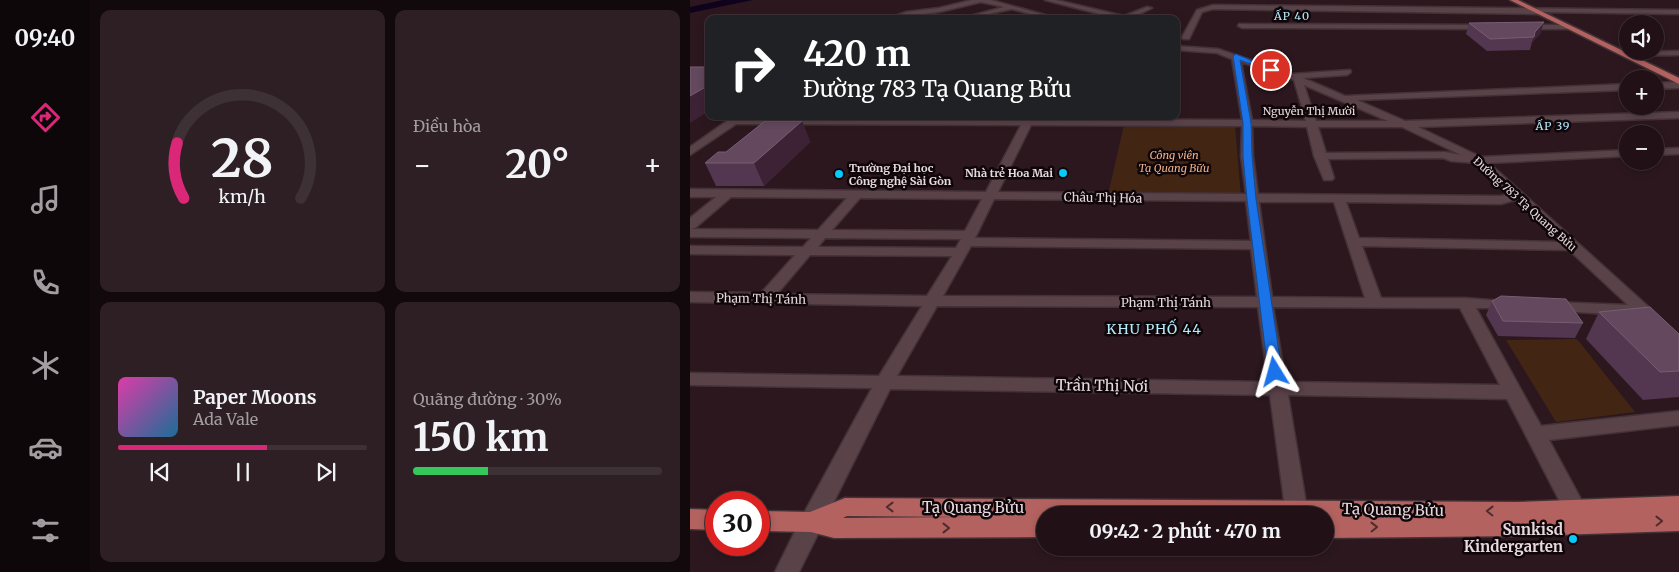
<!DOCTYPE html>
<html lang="vi">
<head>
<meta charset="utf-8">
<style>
	:root { --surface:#211116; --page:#2d1f23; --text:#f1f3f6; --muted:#a29da1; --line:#3e3135; --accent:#db2777 }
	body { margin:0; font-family:Merriweather,serif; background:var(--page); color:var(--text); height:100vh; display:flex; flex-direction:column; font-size:19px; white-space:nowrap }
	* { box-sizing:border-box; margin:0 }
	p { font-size:16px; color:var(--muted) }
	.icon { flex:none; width:28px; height:28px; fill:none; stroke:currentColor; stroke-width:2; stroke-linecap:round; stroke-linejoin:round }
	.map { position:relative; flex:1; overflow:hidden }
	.details { display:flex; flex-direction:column; gap:10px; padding:10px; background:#12090c; width:600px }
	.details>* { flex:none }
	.guide { position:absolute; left:15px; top:15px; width:475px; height:105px; border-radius:10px; box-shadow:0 2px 8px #0003,0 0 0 1px var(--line); background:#202124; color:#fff; overflow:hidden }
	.fabs { position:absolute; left:929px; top:15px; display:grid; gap:10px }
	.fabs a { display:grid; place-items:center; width:45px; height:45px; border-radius:50%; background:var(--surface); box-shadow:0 2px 8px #0003,0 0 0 1px var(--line); font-size:25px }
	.speed { position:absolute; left:15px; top:491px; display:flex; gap:10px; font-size:25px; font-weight:700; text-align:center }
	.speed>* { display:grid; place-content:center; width:65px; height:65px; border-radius:50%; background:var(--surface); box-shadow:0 2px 8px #0003,0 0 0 1px var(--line); line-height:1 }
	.speed .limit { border:8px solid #d22; background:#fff; color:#111 }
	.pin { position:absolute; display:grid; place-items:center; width:42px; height:42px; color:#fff; margin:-21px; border:2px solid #fff; border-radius:50%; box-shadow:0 1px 5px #0007 }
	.me { position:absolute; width:55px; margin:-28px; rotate:352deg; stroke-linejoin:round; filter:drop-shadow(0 0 4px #0008) }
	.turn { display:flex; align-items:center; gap:18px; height:105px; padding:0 15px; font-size:22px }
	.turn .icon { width:65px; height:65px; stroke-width:2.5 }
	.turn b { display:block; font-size:35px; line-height:42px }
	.big { font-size:38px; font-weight:700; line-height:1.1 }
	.details .card { flex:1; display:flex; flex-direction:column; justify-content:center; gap:8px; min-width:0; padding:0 18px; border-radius:10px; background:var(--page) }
	.details .dial { align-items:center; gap:0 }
	.dial svg { height:130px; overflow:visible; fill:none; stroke:var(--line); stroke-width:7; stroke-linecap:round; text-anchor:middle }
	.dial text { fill:var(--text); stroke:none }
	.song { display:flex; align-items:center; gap:15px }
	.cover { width:60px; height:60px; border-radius:8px; background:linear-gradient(135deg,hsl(320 70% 55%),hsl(200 70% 35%)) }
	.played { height:5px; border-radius:2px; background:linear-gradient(90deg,var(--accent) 60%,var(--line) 60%) }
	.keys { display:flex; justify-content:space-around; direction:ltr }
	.heat { display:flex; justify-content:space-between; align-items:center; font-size:28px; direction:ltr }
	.charge { height:8px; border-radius:4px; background:linear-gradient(90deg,#34c759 30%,var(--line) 0) }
	.details .tiles { flex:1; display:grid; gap:10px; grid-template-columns:repeat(2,1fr) }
	.trip { position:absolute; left:346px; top:506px; width:298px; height:50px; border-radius:25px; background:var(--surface); box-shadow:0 2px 8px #0003,0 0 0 1px var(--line); font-weight:700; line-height:50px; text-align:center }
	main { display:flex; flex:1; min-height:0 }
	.dock { display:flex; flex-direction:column; width:90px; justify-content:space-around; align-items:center; background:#0d0709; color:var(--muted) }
	.dock .icon { width:35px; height:35px }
	.dock .on { color:var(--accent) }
	.dock b { font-size:22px; color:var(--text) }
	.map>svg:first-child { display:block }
</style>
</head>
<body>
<main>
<nav class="dock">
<b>09:40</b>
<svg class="icon on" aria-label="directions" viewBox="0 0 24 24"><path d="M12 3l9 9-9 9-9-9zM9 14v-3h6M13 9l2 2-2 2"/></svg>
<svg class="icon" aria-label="music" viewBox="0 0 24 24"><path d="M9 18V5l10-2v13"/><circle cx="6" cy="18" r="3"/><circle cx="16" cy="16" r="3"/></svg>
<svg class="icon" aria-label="phone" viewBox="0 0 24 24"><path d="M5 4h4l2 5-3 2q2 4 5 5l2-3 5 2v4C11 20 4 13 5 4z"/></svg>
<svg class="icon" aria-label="climate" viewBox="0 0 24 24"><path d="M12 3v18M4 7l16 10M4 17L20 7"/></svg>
<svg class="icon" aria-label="car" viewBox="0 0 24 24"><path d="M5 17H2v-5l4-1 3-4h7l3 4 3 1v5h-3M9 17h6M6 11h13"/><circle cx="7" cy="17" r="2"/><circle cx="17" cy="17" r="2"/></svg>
<svg class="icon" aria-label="filters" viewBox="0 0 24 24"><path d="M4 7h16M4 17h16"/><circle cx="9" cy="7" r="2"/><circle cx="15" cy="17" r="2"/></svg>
</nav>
<section class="details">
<div class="tiles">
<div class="card dial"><svg viewBox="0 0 100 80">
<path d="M14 69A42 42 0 1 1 86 69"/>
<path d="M14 69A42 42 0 0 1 10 35" stroke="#db2777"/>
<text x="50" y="56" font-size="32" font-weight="700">28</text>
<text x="50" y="72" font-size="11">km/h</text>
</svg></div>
<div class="card"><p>Điều hòa</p>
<div class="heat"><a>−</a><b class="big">20°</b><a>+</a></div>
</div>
<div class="card">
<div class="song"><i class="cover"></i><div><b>Paper Moons</b><p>Ada Vale</p></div></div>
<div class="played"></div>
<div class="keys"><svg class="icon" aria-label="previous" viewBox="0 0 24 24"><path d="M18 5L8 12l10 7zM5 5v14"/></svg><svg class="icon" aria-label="pause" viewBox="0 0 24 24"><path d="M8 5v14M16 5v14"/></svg><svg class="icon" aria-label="next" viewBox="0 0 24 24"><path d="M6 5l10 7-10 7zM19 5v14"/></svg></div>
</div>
<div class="card"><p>Quãng đường · 30%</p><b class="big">150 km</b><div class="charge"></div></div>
</div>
</section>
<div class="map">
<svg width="989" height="572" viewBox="0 0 989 572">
	<rect width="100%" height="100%" fill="#2c171e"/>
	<g fill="#422613">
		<path d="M434,125L545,126L551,197L418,195Z"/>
		<path d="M887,339L945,412L866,422L816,340Z"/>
	</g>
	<path fill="#0f021c" d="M33,0H63L0,13V7Z"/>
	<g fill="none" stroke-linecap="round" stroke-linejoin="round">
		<g stroke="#423237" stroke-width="3">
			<g id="minor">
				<path d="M282,0H301L370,19H358L322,9L280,18V16L314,7L291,2L249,12L197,19L216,12L249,8Z"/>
				<path d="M355,0H366L434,16L457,7L462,8L439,19H429Z"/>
				<path d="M523,5L989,10V14L851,12L848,14L523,9L512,12L499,39H493L492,37L507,10Z"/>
				<path d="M549,24L797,25L801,27L797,29L552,28L548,26Z"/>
				<path d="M829,25H878L882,27L878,29H832L828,27Z"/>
				<path d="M486,46L528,49L602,74L660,70L661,72L657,75L613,78L655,96L938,84V90L667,100L715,121L989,112V118L728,127L791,157L938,150V156L799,163L961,309L963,313L961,317L955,318L949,316L856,310L854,307L856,304L862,302L938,305L879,250L672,246L691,298H775L825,302L827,305L825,308H786L851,426L989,411V425L859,440L901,518L898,525L890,528L882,525L817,399L598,395L618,515H596L580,395L200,389L109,572H85L113,515L182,388L0,385V373L189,376L232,306L0,302V292L71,293L105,255L0,254V246L113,247L121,238L0,237V229L128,230L157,198L41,197L5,228L0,229V218L26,197H0V189L296,192L331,125L46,124L0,155V147L44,116H56L55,118L334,119L336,116H346L344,119L552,120L542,59L527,53L486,50ZM551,62L604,80L616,121L562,120ZM614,85L698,121H626ZM341,125L552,126L551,156L556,194L308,192ZM562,126L617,127L624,156L634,180H642L644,178L638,159L753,158L761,161L786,163L819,194L811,196L568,194L563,156ZM628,127H712L771,155L755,152L636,153ZM170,198L292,199L275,231L142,230ZM304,199L556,201L561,241L285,238ZM825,200L870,242L669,238L656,202L811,204ZM569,202H644L675,298L582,297ZM135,238L271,239L266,248L128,247ZM281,246L561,249L567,297L253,296ZM120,255L262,256L237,296L87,294ZM247,306L568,307L578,382L207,376ZM583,307L770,308L810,385L596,382Z"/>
				<path d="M989,51V55L934,56L930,54L934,52Z"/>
				<path d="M989,82V88L965,89V83Z"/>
				<path d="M989,148V154L965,155V149Z"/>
			</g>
		</g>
		<g stroke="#423237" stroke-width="3">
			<g id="major">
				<path d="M820,0H828L989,78V84Z"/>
				<path d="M989,496V531L833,536L635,538V515H355V537L144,538L121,532L69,531V511L120,512L155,498L826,502ZM157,516L276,517L153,518Z"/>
				<path d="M0,509L26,510V530L0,529Z"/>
			</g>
		</g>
		<use href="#minor" fill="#5a4249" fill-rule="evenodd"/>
		<use href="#major" fill="#b3625f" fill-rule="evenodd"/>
	</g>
	<g fill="#53364f">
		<path d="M854,22L850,34L842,42L840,50L797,51L776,34L779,23Z"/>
		<path d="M112,121L120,142L74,186H26L15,163L36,152Z"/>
		<path d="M802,301L893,323L885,338L808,336L796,315Z"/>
		<path d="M909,312L989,334V397L953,400L896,339Z"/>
	</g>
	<g fill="#3d2235">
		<path d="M854,22L850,34L842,42L845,32Z"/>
		<path d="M19,85V111L0,123V96Z"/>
		<path d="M112,121L120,142L74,186L64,163Z"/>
	</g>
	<g fill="#63485e" stroke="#785e72">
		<path d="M854,22L845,32L844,37L800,39L779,23Z"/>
		<path d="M0,67H19V85L0,96Z"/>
		<path d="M75,121H112L64,163H15L28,152H36Z"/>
		<path d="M811,296L876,299L893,323L813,321L802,301Z"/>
		<path d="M960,307L989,334V371L970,372L909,312Z"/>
	</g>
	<defs><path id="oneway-chevron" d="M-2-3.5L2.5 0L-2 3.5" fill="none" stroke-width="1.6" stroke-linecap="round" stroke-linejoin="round" transform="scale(1.25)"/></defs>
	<g stroke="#502b2b">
		<use href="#oneway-chevron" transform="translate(200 507) rotate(-180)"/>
		<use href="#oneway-chevron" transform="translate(800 511) rotate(-179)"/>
		<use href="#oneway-chevron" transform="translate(969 521) rotate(-1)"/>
		<use href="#oneway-chevron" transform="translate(684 527) rotate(-1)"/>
		<use href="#oneway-chevron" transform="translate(256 528)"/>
	</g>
	<path fill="#1a73e8" stroke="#114b97" d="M546,54L584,70L579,71L550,60L561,123L562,156L566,199L592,372L590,375H580L578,372L557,199L553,156V123L543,56Z"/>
	<g fill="#04cbf9" stroke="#0e0608" stroke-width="2">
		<circle cx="373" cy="173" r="5"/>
		<circle cx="149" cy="174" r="5"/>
		<circle cx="883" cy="539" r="5"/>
	</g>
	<g text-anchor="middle" stroke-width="5" stroke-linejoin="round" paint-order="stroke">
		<g font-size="11" letter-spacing="1" fill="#b5eafd" stroke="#0e0608">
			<text x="602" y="20">ẤP 40</text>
			<text x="863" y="130">ẤP 39</text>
		</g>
		<g font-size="11" fill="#e7d8dd" stroke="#0e0608">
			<text x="619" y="115">Nguyễn Thị Mười</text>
			<text transform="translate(835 204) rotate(42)" y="4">Đường 783 Tạ Quang Bửu</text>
		</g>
		<g font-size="11" font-style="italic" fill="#efb08a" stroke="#0e0608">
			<text x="484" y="159">Công viên<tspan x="484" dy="13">Tạ Quang Bữu</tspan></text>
		</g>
		<g font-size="11" font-weight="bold" fill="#e7d8dd" stroke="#0e0608" text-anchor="start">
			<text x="159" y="172">Trường Đại học<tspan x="159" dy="13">Công nghệ Sài Gòn</tspan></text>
			<text x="363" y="177" text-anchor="end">Nhà trẻ Hoa Mai</text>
		</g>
		<g font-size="12" fill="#e7d8dd" stroke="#0e0608">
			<text transform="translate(413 198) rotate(1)" y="4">Châu Thị Hóa</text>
			<text transform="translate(71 299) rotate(1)" y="4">Phạm Thị Tánh</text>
			<text x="476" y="307">Phạm Thị Tánh</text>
		</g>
		<g font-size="14" letter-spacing="1" fill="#b5eafd" stroke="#0e0608">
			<text x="464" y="334">KHU PHỐ 44</text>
		</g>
		<g font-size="15" fill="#e7d8dd" stroke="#0e0608">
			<text transform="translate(412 386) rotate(1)" y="5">Trần Thị Nơi</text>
			<text x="283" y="513">Tạ Quang Bửu</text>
			<text transform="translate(703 510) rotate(1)" y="5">Tạ Quang Bửu</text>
		</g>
		<g font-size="15" font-weight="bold" fill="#e7d8dd" stroke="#0e0608" text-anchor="end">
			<text x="873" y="535">Sunkisd<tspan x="873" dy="17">Kindergarten</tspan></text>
		</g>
	</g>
</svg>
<div class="fabs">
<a><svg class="icon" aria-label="sound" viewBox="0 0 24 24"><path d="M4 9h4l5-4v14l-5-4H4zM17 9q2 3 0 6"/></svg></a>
<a>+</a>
<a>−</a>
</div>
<div class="speed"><div class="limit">30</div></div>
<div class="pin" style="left:581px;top:70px;background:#d93025"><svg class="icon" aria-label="arrive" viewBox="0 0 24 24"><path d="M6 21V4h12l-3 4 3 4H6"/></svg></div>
<svg class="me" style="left:585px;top:372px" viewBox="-20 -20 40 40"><path d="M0-17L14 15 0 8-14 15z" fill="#1a73e8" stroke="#fff" stroke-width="4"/></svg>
<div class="trip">09:42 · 2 phút · 470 m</div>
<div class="guide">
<div class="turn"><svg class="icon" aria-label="right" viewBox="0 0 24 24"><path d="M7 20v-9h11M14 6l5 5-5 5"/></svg><div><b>420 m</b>Đường 783 Tạ Quang Bửu</div></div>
</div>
</div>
</main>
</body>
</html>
